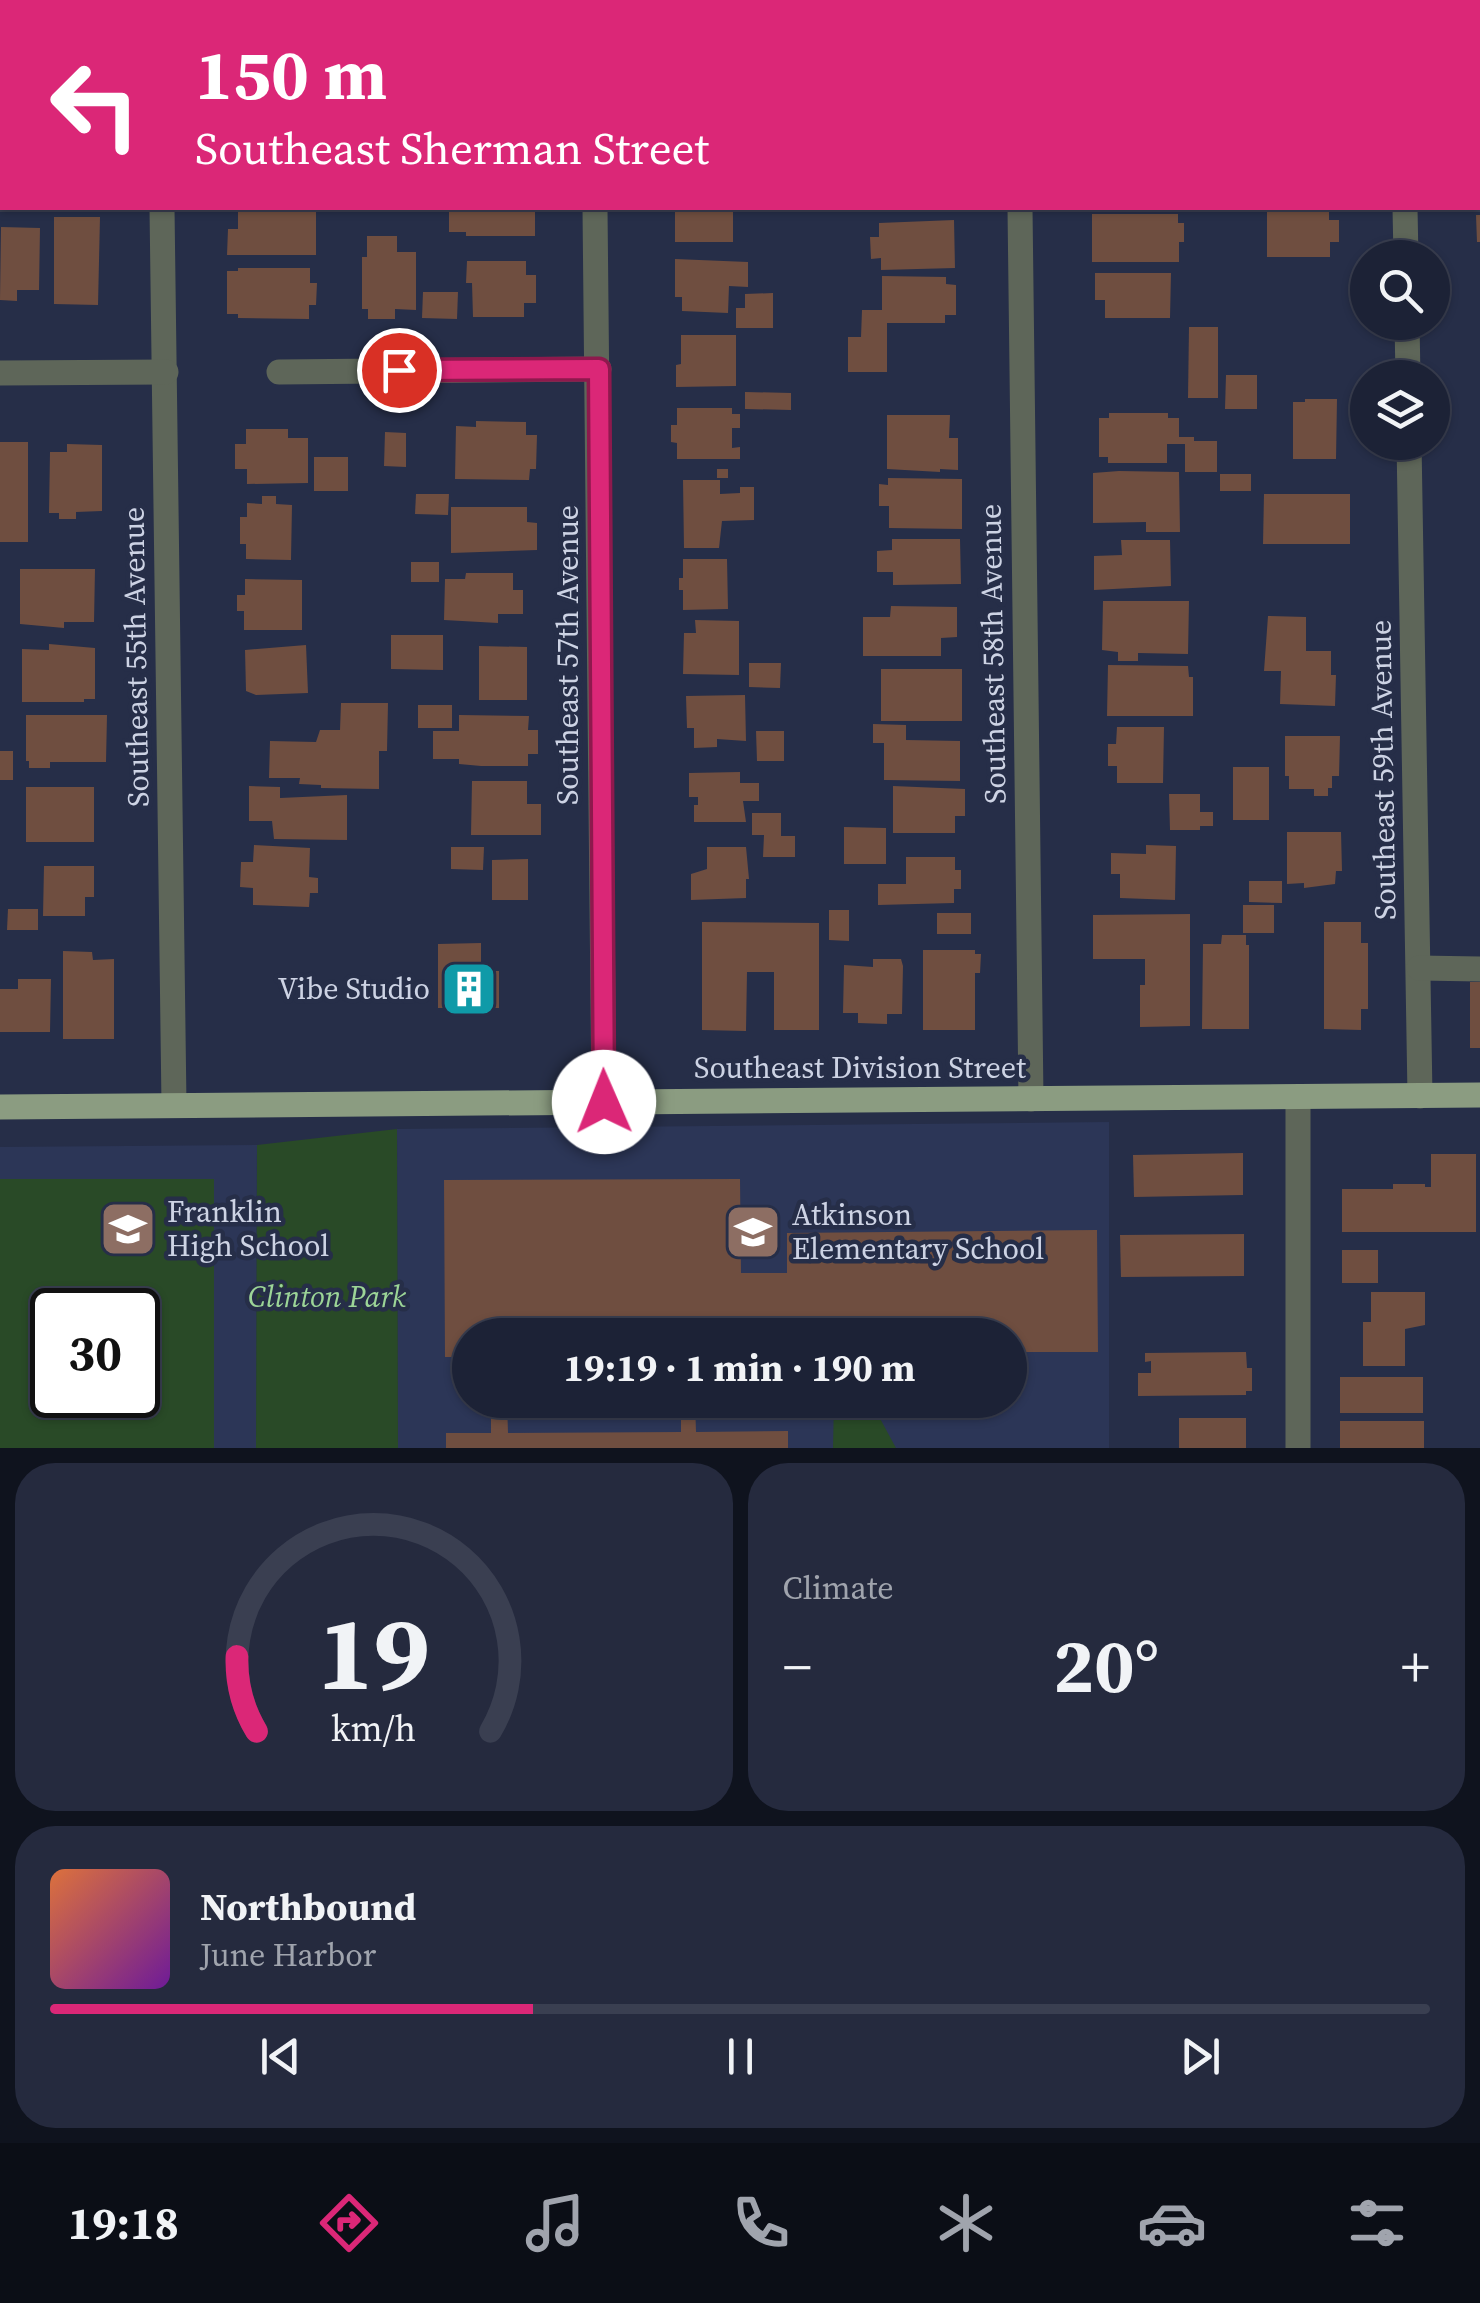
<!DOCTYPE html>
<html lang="en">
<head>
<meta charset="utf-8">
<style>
	:root { --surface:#1c2236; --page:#252a3e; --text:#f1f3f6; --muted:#a0a4ad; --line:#3a3f51; --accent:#db2777 }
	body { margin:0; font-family:"Source Serif 4",serif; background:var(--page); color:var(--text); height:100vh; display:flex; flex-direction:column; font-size:38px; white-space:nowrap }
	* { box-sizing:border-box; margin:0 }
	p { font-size:32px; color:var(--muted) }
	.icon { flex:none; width:55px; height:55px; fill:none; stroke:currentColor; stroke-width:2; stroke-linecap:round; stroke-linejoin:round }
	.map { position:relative; height:1448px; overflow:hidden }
	.details { display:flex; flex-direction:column; gap:15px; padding:15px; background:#0f131e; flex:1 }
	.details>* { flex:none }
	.banner { position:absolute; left:0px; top:0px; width:1480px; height:210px; box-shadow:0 2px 8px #0004,0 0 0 2px var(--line); background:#db2777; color:#fff; overflow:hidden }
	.fabs { position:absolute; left:1350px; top:240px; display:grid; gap:20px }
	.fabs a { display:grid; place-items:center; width:100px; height:100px; border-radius:50%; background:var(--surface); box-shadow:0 2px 8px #0004,0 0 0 2px var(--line); font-size:50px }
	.speed { position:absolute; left:30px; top:1288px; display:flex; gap:20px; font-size:50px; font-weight:700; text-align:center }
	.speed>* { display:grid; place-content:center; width:130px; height:130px; border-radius:50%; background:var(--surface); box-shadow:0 2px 8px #0004,0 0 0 2px var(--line); line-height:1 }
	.speed .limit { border:5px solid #111; border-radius:15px; background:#fff; color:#111 }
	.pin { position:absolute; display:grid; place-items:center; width:85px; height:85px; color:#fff; margin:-42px; border:5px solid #fff; border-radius:50%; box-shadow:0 2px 10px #0007 }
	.me { position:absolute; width:110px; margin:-55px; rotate:359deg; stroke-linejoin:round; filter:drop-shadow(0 0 8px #0008) }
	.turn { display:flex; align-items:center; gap:35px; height:210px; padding:0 30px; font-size:45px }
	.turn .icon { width:130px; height:130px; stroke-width:2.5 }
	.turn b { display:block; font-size:70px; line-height:85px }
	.big { font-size:75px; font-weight:700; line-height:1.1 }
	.details .tile { flex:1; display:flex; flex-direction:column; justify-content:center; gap:15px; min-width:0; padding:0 35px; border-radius:40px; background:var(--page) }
	.details .dial { align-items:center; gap:0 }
	.dial svg { height:260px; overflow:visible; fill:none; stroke:var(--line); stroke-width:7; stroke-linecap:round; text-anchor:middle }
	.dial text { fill:var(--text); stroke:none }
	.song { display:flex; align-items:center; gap:30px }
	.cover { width:120px; height:120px; border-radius:15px; background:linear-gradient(135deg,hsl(20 70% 55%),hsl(280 70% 35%)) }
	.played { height:10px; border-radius:5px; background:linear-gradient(90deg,var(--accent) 35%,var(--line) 35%) }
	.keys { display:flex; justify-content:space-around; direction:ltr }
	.heat { display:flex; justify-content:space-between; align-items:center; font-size:55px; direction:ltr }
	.details .tiles { flex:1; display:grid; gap:15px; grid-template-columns:1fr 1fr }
	.tile:last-child { grid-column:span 2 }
	.trip { position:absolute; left:452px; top:1318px; width:575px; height:100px; border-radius:50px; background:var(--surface); box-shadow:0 2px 8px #0004,0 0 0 2px var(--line); font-weight:700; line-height:100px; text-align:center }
	.tab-bar { display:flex; height:160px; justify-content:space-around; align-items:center; background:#0b0e16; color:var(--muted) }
	.tab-bar .icon { width:70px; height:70px }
	.tab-bar .current { color:var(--accent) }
	.tab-bar b { font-size:45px; color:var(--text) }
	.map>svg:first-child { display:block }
</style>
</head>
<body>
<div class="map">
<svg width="1480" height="1448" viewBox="0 0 1480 1448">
	<rect width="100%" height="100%" fill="#262e48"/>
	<g fill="#2c3657" fill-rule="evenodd">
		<path d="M1109,1122V1448H398L397,1129ZM470,1335H1010V1400H470Z"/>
		<path d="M257,1145L256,1448H0V1147ZM52,1310H138V1395H52Z"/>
	</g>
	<g fill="#294a27" fill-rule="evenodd">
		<path d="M397,1129L398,1448H256L257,1145Z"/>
		<path d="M0,1179H214V1448H0ZM52,1310H138V1395H52Z"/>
		<path d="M834,1400H870L896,1448H833Z"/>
	</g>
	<g fill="#6f4e40">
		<path d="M238,208H316V255H227L228,229H238Z"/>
		<path d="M449,208H535V236H466V232H449Z"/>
		<path d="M681,208H733V242H675V212H681Z"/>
		<path d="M1267,208H1329V220H1339V242H1330V257H1267Z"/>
		<path d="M1092,214H1178V223H1184V242H1179V262H1092Z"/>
		<path d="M1476,215H1480V242H1477Z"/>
		<path d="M54,217H100L98,305L54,304Z"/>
		<path d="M954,220L955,268L881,270V258L871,259L870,237H879V223Z"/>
		<path d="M1,227L40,228L39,290H17V301L0,300Z"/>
		<path d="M367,236H397V252H416V310L395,309V319H368V309H362V257H367Z"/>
		<path d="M675,259L748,262V287L729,286L728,313L682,311V297H675Z"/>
		<path d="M467,261H526V275H536V303H524V317H473L472,283H466Z"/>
		<path d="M238,268H310V283H317L316,305H309V319L238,318V314H227V271H238Z"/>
		<path d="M1095,273H1171L1170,318H1105V300H1095Z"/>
		<path d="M882,276L946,277V284L956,285V315H945V323H887V372H848V337H861L862,310H882Z"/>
		<path d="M423,292H458L457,319L422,318Z"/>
		<path d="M773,293V328H736V308H745V294Z"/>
		<path d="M1189,327H1218V398H1188Z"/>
		<path d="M681,335H736V386L676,387V365L681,364Z"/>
		<path d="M1226,375H1257V409H1225Z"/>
		<path d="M745,392L791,393V410L745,409Z"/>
		<path d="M1305,399H1337L1336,459H1293V402H1305Z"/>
		<path d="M677,408H732V414H740V428H732V448L740,447V459H677V443L671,442V425H677Z"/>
		<path d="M1109,413H1168V418H1179V437H1194V441H1217V472H1185V444H1167V463H1108V457H1099V418H1109Z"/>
		<path d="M887,415H950L949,438H958V470L940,469V472L887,469Z"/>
		<path d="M476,421L526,422V435H537L536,469H530L529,480L455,479L456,426L476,427Z"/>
		<path d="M246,429H288V438H308V483L247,484V469H235V444H246Z"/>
		<path d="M385,432L406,433V467L384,466Z"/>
		<rect x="0" y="442" width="28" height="100"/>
		<path d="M67,444L102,445V511L76,512V519H59V513H49L50,452H67Z"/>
		<rect x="314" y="457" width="34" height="34"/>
		<rect x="717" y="469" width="11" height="9"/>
		<path d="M1119,471L1179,472L1180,532H1146V522L1093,523V473Z"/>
		<rect x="1220" y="474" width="31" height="17"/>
		<path d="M888,478L962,479V529L889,528V506H879V484L888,485Z"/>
		<path d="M683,480H720V494L740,493V487H754V520L722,521L719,548H684Z"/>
		<path d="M416,494H449L448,515L415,514Z"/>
		<path d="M1264,494H1350V544H1263Z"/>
		<path d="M262,496H276V504L292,505L291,560L246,559V544H240V517H247V503L262,504Z"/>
		<path d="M451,507H527V522L537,523V550L451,553Z"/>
		<path d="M892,539H960L961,584L893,585V572H877V551L892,550Z"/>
		<path d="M1121,540H1170L1171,586L1094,590V556L1122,555Z"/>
		<path d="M683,559H727L728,609L683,610V590H679V578H683Z"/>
		<rect x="411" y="562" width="28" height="20"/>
		<path d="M20,569H95L94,622H64V628L20,624Z"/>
		<path d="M466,573H513V590H523V614H498V623L444,620L445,579H465Z"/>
		<path d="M245,579L302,580V630H244V611H237V595H245Z"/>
		<path d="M1103,601H1189L1188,654L1138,653V661H1118V652L1102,650Z"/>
		<path d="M891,606L957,607V637L941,638V656H863V617H890Z"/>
		<path d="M1268,616L1306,617V651H1331V675H1336L1335,706L1280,704L1281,671H1264Z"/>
		<path d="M695,620L739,621V675L683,674L684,633H696Z"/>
		<path d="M391,635H443V670L391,669Z"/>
		<path d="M49,644L95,648V699H84V702H22V649L49,650Z"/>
		<path d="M306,645L308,693L256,695L246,691L245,650Z"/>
		<path d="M479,646L527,647V700H479Z"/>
		<path d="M749,663H781L780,688L749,687Z"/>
		<path d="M1108,665L1188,666L1189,677H1193V716H1107Z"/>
		<rect x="881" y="669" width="81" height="52"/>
		<path d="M745,695L746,741L717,739V747L694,748V728H687L686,696Z"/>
		<path d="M341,703H388L387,751H379V789L321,788V785L299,784L300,778H269L270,741L316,742L320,730H340Z"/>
		<rect x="418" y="705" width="34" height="23"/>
		<path d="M26,715H107L106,762H50V768H29V761H26Z"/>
		<path d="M459,715L529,716L528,730H538V754H528V766H481L459,764V759H433V731H459Z"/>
		<path d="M873,724L906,725V740L960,741V781L884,780V743H873Z"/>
		<path d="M1117,727H1164L1163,783H1117V766H1108V744H1116Z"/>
		<path d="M756,731H784V761H757Z"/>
		<path d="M1285,736H1340L1339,776H1332V788H1328V796H1314V789H1289V776H1285Z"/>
		<rect x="0" y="751" width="13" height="29"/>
		<rect x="1233" y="767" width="36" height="53"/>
		<path d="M740,772V783H759V801H743L746,822H694V805H698V797H689V773Z"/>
		<path d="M472,781H527V804H541V835H471Z"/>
		<path d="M249,786L280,787V798L347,795V840L274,839L272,821H249Z"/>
		<path d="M893,786L965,789V816H955V833H893Z"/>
		<rect x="26" y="787" width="68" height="55"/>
		<path d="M1169,794H1200V812H1213V826H1200V830H1170Z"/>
		<path d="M752,813H781V836H795V857H763L764,835H752Z"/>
		<path d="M844,827L886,828V864H844Z"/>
		<path d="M1287,832H1341L1342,871H1336L1335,884L1304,888V883L1287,884Z"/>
		<path d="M254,845L310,848L309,877L318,878V893H310L309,907L253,905V888L240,887L241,862H253Z"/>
		<path d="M1146,845L1176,846L1175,900L1120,898V874H1111V853L1146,854Z"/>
		<path d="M451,847H484L483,870L451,869Z"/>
		<path d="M707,847H746L749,879H746V898L691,900V874L707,869Z"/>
		<path d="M906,857H955V870H961V889H954V903L878,905V884H906Z"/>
		<path d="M528,859V900H492V860Z"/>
		<path d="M44,866H94V897H85V916H43Z"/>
		<path d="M1249,881H1282V903L1249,902Z"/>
		<rect x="1243" y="905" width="31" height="28"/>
		<path d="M8,909H38V930H7Z"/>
		<path d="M829,910H849V941L829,940Z"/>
		<rect x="937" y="913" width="34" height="21"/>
		<path d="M1190,914V1026L1140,1027V985H1145V959H1093V915Z"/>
		<path d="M702,922L819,923V1030H774V972H747L746,1031L702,1030Z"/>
		<path d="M1324,922H1361V943H1368V1009H1361V1030L1324,1029Z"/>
		<path d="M1222,935H1246V945H1249V1029H1202L1203,944H1221Z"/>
		<path d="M481,943V971H499V1008H438V944Z"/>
		<path d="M923,950H975V954H981L980,973H975V1030H923Z"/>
		<path d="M63,951L92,952L93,960L114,959V1039H63Z"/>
		<path d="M873,959H901L903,966L902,1014H887V1024L858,1023V1013H843L844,965L873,967Z"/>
		<path d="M18,979H51L50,1032H0V989H18Z"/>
		<rect x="1470" y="982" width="10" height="66"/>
		<path d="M1243,1153V1195L1134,1197L1133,1155Z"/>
		<path d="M1431,1154H1476V1232H1342V1189H1393V1184H1425V1187H1431Z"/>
		<path d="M740,1179L741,1273H787V1233L1097,1230L1098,1352H1010V1335H790V1328H741V1335H470V1357H445L444,1180Z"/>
		<path d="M1244,1234V1276L1121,1277L1120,1235Z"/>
		<rect x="1342" y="1250" width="36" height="33"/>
		<path d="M1371,1292H1425V1325L1405,1329V1366H1363V1322H1371Z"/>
		<path d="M1246,1352L1247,1368H1252V1391H1246V1395L1138,1396V1373H1151V1361L1145,1362V1353Z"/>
		<rect x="1340" y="1377" width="83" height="36"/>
		<path d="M491,1400H507L508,1433L681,1432V1400H695L696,1432L788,1431V1448H446V1433H491Z"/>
		<rect x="1179" y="1418" width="67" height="30"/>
		<rect x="1340" y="1421" width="84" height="27"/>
	</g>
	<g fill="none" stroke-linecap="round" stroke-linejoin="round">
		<g stroke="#5e6659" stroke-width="25">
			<path d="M158,0V2"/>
			<path d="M590,0V2"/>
			<path d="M1017,0V2"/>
			<path d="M1401,0V2"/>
			<path d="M162,208L174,1105"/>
			<path d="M595,208L604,1102"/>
			<path d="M1020,208L1031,1099"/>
			<path d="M1405,208L1406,258"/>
			<path d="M1407,322L1408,378"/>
			<path d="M279,372L599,369"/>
			<path d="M0,373L166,372"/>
			<path d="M1409,442L1420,1096"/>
			<path d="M1419,968L1480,969"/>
			<path d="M1298,1097V1448"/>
		</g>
		<path stroke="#8b9c81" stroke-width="25" d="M0,1107L1480,1095"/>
	</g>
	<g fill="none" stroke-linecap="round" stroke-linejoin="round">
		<g stroke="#8e194d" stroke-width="25">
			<path id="route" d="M399,370L599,369L604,1102"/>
		</g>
		<use href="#route" stroke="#db2777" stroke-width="18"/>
	</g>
	<defs>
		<g id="building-square" transform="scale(2.875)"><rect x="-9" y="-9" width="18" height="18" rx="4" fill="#0f9aa8" stroke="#262e48"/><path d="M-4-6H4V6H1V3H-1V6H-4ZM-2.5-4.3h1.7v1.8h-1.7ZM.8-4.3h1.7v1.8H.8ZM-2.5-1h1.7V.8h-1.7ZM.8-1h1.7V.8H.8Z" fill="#fff"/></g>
		<g id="school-square" transform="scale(2.875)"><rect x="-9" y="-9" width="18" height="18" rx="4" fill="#8d6e63" stroke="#262e48"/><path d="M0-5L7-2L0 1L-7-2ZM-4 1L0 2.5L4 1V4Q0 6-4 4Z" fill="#fff"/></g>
	</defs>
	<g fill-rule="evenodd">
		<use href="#building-square" x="469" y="989"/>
		<use href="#school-square" x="128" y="1229"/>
		<use href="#school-square" x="753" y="1232"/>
	</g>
	<g text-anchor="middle" stroke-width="9" stroke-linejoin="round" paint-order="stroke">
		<g font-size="30" fill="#cdd3e4" stroke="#262e48">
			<text transform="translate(993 654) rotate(-91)" y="10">Southeast 58th Avenue</text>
			<text transform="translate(568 655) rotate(-90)" y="10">Southeast 57th Avenue</text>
			<text transform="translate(136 657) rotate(-91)" y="10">Southeast 55th Avenue</text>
			<text transform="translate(1383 770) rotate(-91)" y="10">Southeast 59th Avenue</text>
			<text x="860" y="1078">Southeast Division Street</text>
		</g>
		<g font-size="30" fill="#cdd3e4" stroke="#262e48" text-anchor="start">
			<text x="430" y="999" text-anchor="end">Vibe Studio</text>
			<text x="167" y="1222">Franklin<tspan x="167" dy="34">High School</tspan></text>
			<text x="792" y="1225">Atkinson<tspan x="792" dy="34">Elementary School</tspan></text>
		</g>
		<g font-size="30" font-style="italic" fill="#9cd597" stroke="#262e48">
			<text x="327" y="1307">Clinton Park</text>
		</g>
	</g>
</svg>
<div class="fabs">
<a><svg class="icon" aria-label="search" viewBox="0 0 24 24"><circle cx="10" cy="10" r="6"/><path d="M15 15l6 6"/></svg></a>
<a><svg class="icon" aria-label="layers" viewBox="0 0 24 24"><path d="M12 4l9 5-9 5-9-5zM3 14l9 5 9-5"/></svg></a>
</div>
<div class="speed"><div class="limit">30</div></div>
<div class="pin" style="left:399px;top:370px;background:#d93025"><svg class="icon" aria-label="arrive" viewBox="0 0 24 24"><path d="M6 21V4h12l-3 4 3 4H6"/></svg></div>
<svg class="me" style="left:604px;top:1102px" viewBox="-20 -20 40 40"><circle r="19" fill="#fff"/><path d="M0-13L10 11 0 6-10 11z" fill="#db2777"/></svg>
<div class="trip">19:19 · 1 min · 190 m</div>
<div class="banner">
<div class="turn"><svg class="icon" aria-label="left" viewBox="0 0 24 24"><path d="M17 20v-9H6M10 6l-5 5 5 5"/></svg><div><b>150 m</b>Southeast Sherman Street</div></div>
</div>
</div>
<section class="details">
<div class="tiles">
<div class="tile dial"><svg viewBox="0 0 100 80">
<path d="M14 69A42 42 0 1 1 86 69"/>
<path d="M14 69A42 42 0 0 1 8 46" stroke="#db2777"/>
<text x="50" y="56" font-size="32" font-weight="700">19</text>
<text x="50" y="72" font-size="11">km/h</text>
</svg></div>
<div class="tile"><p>Climate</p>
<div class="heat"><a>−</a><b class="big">20°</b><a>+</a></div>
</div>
<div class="tile">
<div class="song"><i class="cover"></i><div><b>Northbound</b><p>June Harbor</p></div></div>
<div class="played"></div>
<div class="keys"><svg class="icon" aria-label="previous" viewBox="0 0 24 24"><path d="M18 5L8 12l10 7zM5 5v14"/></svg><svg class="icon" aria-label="pause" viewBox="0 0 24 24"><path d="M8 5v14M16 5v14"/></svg><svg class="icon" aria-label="next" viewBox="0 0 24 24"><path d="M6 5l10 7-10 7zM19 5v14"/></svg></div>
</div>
</div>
</section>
<nav class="tab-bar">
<b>19:18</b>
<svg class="icon current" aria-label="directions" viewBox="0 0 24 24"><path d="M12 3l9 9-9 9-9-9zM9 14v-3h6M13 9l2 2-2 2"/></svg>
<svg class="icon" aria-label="music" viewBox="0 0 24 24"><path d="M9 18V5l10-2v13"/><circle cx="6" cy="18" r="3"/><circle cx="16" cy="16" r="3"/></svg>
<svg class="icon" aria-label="phone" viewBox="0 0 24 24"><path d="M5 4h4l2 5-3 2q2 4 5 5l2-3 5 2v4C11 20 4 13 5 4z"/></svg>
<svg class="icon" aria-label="climate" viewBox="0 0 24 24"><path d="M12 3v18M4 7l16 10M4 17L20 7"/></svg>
<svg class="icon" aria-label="car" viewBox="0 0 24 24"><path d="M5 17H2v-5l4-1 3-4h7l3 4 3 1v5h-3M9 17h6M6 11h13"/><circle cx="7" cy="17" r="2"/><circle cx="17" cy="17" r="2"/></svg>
<svg class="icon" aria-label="filters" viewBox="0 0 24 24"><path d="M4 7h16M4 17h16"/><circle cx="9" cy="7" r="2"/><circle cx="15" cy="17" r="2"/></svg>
</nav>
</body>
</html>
